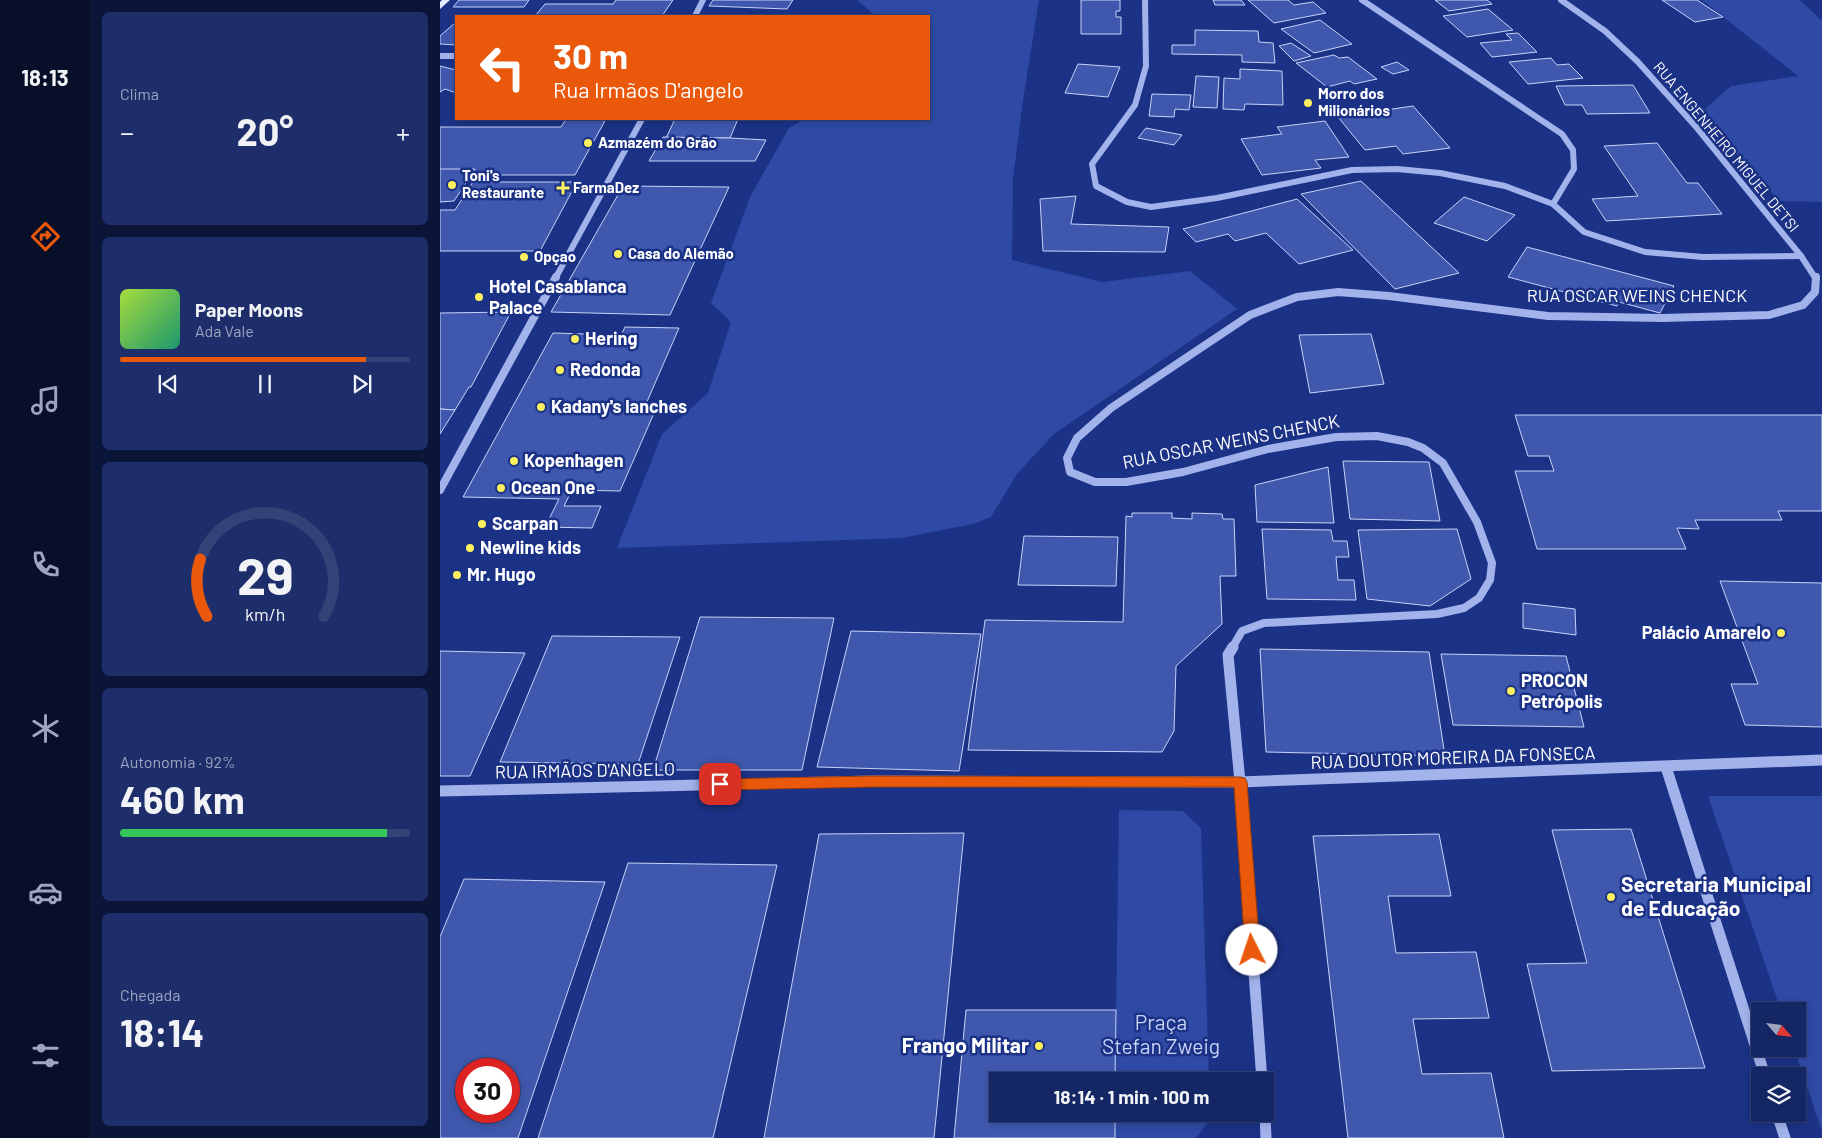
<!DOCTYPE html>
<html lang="pt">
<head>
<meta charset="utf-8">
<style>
	:root { --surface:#142664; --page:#1d2e6a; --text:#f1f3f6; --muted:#9da5bf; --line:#334378; --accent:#ea580c }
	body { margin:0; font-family:Barlow,sans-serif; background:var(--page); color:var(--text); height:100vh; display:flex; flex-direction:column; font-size:19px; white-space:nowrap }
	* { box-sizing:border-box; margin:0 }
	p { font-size:16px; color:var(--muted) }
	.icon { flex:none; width:28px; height:28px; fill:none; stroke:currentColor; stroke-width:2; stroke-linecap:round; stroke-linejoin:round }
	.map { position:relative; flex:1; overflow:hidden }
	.drawer { display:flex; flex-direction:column; gap:12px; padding:12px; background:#0b1537; width:350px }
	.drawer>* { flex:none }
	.guide { position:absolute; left:15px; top:15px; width:475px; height:105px; border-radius:0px; box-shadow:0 2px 8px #0003,0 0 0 1px var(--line); background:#ea580c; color:#fff; overflow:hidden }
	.needle { width:32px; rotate:118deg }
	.controls { position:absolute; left:1311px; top:1002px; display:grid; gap:10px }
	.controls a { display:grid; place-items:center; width:55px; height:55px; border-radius:0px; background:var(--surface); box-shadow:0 2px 8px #0003,0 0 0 1px var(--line); font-size:25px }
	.speed { position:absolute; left:15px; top:1058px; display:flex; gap:10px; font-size:25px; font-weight:700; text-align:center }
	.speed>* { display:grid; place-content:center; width:65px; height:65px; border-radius:50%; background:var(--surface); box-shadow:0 2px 8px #0003,0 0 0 1px var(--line); line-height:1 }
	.speed .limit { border:8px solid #d22; background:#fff; color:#111 }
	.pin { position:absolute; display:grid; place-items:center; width:42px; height:42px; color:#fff; margin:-21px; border-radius:10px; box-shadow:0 2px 8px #0006 }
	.me { position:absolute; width:55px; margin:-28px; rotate:356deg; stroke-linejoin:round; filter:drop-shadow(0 0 4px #0008) }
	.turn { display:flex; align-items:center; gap:18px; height:105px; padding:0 15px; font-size:22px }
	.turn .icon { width:65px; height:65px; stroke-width:2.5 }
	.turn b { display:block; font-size:35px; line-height:42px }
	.big { font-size:38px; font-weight:700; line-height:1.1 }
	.drawer .card { flex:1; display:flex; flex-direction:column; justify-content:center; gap:8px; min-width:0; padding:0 18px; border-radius:8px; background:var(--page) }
	.drawer .dial { align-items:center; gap:0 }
	.dial svg { height:130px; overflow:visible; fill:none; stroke:var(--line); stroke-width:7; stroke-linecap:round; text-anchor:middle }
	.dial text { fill:var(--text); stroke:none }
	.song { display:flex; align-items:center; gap:15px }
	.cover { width:60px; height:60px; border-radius:8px; background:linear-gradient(135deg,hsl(80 70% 55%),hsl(160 70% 35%)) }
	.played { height:5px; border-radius:2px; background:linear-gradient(90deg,var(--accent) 85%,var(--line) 85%) }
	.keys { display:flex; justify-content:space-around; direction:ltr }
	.heat { display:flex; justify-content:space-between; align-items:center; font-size:28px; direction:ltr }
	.charge { height:8px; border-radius:4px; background:linear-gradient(90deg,#34c759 92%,var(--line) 0) }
	.trip { position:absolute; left:549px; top:1072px; width:285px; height:50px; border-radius:0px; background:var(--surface); box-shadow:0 2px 8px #0003,0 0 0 1px var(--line); font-weight:700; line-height:50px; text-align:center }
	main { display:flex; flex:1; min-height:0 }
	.tabs { display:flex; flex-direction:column; width:90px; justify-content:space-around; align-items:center; background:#080f28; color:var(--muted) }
	.tabs .icon { width:35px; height:35px }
	.tabs .current { color:var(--accent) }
	.tabs b { font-size:22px; color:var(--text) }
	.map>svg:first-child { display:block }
</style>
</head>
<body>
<main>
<nav class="tabs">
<b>18:13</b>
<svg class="icon current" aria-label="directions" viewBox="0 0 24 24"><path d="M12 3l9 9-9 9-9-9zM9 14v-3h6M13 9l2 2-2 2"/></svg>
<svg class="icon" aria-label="music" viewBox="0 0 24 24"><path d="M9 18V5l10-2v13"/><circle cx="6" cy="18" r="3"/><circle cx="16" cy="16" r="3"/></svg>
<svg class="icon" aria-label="phone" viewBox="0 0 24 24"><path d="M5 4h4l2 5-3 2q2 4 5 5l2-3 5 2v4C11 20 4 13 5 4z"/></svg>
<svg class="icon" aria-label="climate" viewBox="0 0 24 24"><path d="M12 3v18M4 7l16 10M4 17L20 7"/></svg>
<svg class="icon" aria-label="car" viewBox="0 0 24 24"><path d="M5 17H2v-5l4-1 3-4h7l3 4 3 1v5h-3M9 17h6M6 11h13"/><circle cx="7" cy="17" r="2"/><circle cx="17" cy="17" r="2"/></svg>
<svg class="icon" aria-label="filters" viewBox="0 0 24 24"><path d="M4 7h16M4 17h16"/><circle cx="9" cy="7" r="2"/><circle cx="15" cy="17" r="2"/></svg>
</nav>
<section class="drawer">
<div class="card"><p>Clima</p>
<div class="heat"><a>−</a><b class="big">20°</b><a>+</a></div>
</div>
<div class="card">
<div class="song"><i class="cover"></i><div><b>Paper Moons</b><p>Ada Vale</p></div></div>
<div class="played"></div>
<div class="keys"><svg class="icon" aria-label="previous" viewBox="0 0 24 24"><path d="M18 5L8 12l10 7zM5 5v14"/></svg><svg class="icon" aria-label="pause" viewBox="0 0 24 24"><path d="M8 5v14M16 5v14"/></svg><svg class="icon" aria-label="next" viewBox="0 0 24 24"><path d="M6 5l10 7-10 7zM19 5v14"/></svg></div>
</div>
<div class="card dial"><svg viewBox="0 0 100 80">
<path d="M14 69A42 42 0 1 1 86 69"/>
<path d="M14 69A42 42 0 0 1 10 34" stroke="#ea580c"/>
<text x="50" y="56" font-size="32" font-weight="700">29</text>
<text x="50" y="72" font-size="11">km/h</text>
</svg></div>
<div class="card"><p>Autonomia · 92%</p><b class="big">460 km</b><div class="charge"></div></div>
<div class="card"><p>Chegada</p><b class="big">18:14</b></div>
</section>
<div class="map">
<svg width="1382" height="1138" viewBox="0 0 1382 1138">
	<rect width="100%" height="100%" fill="#1b3286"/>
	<g fill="#2e4aa4">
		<path d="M417,0H599L583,100L573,179L572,260L662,282L750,271L797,309L614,434L577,474L551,517L533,524L462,538L177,548L222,434L268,393L291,322L271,303L310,197L349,128L364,119H489V16H436Z"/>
		<path d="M1262,0H1360L1382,21V202L1340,201L1258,115L1291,86L1358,76Z"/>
		<path d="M1268,796H1382V1131L1354,1049H1358V1011H1341Z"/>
		<path d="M679,810L743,811L761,828L769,1081H675Z"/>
		<path d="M675,1114H770V1120L756,1138H675Z"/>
	</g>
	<g fill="#3f58ad" stroke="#c7d3f9" fill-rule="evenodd">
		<path d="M19,0H89L84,7H13Z"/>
		<path d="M176,0H233L222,16H95L105,4H173Z"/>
		<path d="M273,0H353L347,9L269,6Z"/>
		<path d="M641,0H680V11H676V17H681V34H641Z"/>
		<path d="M773,0H801L805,5H775Z"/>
		<path d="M808,0H848L854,5L873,2L886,13L834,23Z"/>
		<path d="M995,0H1047L1052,4L1009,11Z"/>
		<path d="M1222,0H1257L1283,17L1255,22Z"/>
		<path d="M1048,9L1073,30L1027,37L1003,16Z"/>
		<path d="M880,20L912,44L874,53L841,29Z"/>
		<path d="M16,22V45L0,44V36Z"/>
		<path d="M755,30L818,31L819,42L833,43L835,63L802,62V55L732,54V45H755Z"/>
		<path d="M1078,33L1097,52L1052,57L1040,43L1072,40L1066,34Z"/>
		<path d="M851,43L871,56L854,61L839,46Z"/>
		<path d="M894,55L899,58L908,57L937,79L914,84L910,81L887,87L856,63Z"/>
		<path d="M1111,58L1117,65L1129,64L1143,78L1088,84L1069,62Z"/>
		<path d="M957,62L969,70L953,74L941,67Z"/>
		<path d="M638,64L680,67L668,97L625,93Z"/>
		<path d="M0,66L16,70V93L5,89L0,92Z"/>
		<path d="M800,69L842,71L843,105L805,104L804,110L783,109L784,78L800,79Z"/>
		<path d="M756,76L779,77L777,108L753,107Z"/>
		<path d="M1193,85L1210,113L1147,114L1142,105H1125L1116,86Z"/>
		<path d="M712,94L751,95L749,110L735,109L734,117L709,116Z"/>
		<path d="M973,106L1010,148L963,154L956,146L925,150L898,117Z"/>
		<path d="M126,119H166L135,175H0V127H121Z"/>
		<path d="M235,119H298L290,138H226Z"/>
		<path d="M885,121L909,157L875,160L881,168L822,175L801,139L842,134L837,127Z"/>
		<path d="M706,128L742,135L734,145L698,138Z"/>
		<path d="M223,137L290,138L326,140L315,161H209Z"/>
		<path d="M1217,143L1247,183H1258L1282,214L1166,221L1152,199L1198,196L1164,146Z"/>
		<path d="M0,169H35L14,201L0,202Z"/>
		<path d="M921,181L1019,273L955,289L861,194Z"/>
		<path d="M33,182H137L100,251H0V210H15Z"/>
		<path d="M183,186L289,187L230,315L111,312Z"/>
		<path d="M636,196L631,224L729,227L725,252L603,251L600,199Z"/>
		<path d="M1024,197L1075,215L1047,241L994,223Z"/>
		<path d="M857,199L913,250L859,264L826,233L795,241L788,234L756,242L743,229Z"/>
		<path d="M1087,247L1234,286L1220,313L1179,302L1177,306L1068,277Z"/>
		<path d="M71,312L31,387H29L15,410L0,409V313Z"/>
		<path d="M185,327L239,328L206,404H218L180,491L132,490L124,506H161L152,528L105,527L119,499L23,497L113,333L181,335Z"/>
		<path d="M931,334L944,384L870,393L859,335Z"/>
		<path d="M0,409L15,410L0,434Z"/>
		<path d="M1075,415H1382V511H1338L1342,520H1255L1259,529L1237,528L1246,549H1097L1075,471H1114L1109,456H1088Z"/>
		<path d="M903,461L989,462L1000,521L910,519Z"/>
		<path d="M888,467L894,523L817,522L815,485Z"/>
		<path d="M692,513H732V518L752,519V513L782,514L783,519H794L796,576H780L782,624L736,666L734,731L722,752L528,750L545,620L683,622L686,516L692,517Z"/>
		<path d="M822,529L891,530L893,541H907L909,557H896L898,580H914L916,600L827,599Z"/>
		<path d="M1017,529L1031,579L990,606L927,599L918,530Z"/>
		<path d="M584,536L678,537L676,586L578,585Z"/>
		<path d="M1280,581L1382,583V727L1305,725L1291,684H1318Z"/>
		<path d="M1083,603L1135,609L1136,635L1083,628Z"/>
		<path d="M260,617L394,618L362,770H213Z"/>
		<path d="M411,631L541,634L519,771L377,767Z"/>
		<path d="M112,636L240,637L198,764L60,762Z"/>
		<path d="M820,649L989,652L1005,756L826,752Z"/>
		<path d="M0,651L85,653L30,776H0Z"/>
		<path d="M1001,654L1126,656L1144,727L1013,725Z"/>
		<path d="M1191,829L1265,1068L1112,1071L1087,964L1147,963L1112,830Z"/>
		<path d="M524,833L494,1138H324L379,834Z"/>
		<path d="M999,834L1011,896H948L956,953L1036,952L1049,1018L973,1019L982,1074L1051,1073L1064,1138H908L873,836Z"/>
		<path d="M188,863L337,865L273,1138H98Z"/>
		<path d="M24,879L165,882L78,1138H0V937ZM26,1069H69V1111H26Z"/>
		<path d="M526,1010H676L675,1081H558V1114H675V1138H514Z"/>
	</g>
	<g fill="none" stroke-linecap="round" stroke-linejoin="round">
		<g stroke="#a2b3ec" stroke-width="6">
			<path d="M705,0L706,66L695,105L652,164L656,186L687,202L711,207L777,198L912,170L957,169L1000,173L1065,186L1113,204L1144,232L1205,252L1263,257L1361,256"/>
			<path d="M922,0L1122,134L1133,150L1134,169L1113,204"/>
			<path d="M1121,0L1165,31L1198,62L1257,128L1361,256L1376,279"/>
			<path d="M255,16L263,0"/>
			<path d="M0,56H16"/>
			<path d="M115,279L202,119"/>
		</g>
		<g stroke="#a2b3ec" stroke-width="8">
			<path d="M0,490L116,277"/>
			<path d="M792,648L802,631L824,623L997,614L1024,608L1039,598L1050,580L1052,563L1037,522L1003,463L983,448L968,442L937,436L896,437L828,449L743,472L686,482H655L630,472L627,458L637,438L671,408L810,315L857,297L898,292L949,296L1108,316L1223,318L1329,315L1363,305L1375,292L1376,277"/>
		</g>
		<g stroke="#a2b3ec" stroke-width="11">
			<path d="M793,647L788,655L800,782L822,1081"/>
			<path d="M1226,767L1325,1076"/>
			<path d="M0,791L433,781L800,782L1382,760"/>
			<path d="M825,1114L826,1138"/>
			<path d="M1337,1114L1345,1138"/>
		</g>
		<path fill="#e7ebff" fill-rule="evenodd" d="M2,0H10L0,9V2Z"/>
	</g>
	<path fill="#ea580c" stroke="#983908" d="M434,776L800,777L805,778L807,782L820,950L818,955L812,957L807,955L805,950L794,787H434L280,790L275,788L273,784L275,781L280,779Z"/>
	<g fill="#fdf25e" stroke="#1b3286" stroke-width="2">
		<circle cx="868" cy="103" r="5"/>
		<circle cx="148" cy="143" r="5"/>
		<circle cx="12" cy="185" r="5"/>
		<path d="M120.5 180.5h5v5h5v5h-5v5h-5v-5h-5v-5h5z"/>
		<circle cx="178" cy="254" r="5"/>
		<circle cx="84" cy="257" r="5"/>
		<circle cx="39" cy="297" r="5"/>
		<circle cx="135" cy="339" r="5"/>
		<circle cx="120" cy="370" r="5"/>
		<circle cx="101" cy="407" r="5"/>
		<circle cx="74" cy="461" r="5"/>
		<circle cx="61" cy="488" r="5"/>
		<circle cx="42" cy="524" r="5"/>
		<circle cx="30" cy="548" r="5"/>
		<circle cx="17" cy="575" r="5"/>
		<circle cx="1341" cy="633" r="5"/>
		<circle cx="1071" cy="691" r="5"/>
		<circle cx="1171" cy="897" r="5"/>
		<circle cx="599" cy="1046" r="5"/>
	</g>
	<g text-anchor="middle" stroke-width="5" stroke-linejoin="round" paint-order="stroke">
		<g font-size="15" font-weight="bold" fill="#fff" stroke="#1b3286" text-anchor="start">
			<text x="878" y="99">Morro dos<tspan x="878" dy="17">Milionários</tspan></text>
			<text x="158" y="148">Azmazém do Grão</text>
			<text x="22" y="181">Toni's<tspan x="22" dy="17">Restaurante</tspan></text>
			<text x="133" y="193">FarmaDez</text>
			<text x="188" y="259">Casa do Alemão</text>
			<text x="94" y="262">Opçao</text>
		</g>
		<g font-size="15" fill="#fff" stroke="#1b3286">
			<text transform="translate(1286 147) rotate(50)" y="5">RUA ENGENHEIRO MIGUEL DETSI</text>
		</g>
		<g font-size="18" font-weight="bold" fill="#fff" stroke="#1b3286" text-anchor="start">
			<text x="49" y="293">Hotel Casablanca<tspan x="49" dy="21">Palace</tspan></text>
			<text x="145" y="345">Hering</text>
			<text x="130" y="376">Redonda</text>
			<text x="111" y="413">Kadany's lanches</text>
			<text x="84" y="467">Kopenhagen</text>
			<text x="71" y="494">Ocean One</text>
			<text x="52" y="530">Scarpan</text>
			<text x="40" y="554">Newline kids</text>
			<text x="27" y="581">Mr. Hugo</text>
			<text x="1331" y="639" text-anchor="end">Palácio Amarelo</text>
			<text x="1081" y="687">PROCON<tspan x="1081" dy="21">Petrópolis</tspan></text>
		</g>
		<g font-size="18" fill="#fff" stroke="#1b3286">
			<text x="1197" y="302">RUA OSCAR WEINS CHENCK</text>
			<text transform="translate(791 442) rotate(-11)" y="6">RUA OSCAR WEINS CHENCK</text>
			<text transform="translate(1013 758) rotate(-2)" y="6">RUA DOUTOR MOREIRA DA FONSECA</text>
			<text transform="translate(145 771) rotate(-1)" y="6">RUA IRMÃOS D'ANGELO</text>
		</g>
		<g font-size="21" font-weight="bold" fill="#fff" stroke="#1b3286" text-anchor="start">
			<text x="1181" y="892">Secretaria Municipal<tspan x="1181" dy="24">de Educação</tspan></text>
			<text x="589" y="1053" text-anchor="end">Frango Militar</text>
		</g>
		<g font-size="21" fill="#c7d3f9" stroke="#1b3286">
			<text x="721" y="1030">Praça<tspan x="721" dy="24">Stefan Zweig</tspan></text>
		</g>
	</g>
</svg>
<div class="controls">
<a><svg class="needle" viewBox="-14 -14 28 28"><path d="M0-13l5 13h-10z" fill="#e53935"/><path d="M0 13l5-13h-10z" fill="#9da5bf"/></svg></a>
<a><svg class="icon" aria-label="layers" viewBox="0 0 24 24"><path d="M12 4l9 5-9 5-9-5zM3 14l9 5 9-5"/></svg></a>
</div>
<div class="speed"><div class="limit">30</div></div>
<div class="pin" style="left:280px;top:784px;background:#d93025"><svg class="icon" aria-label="arrive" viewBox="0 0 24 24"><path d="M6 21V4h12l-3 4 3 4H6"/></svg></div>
<svg class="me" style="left:812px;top:950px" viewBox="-20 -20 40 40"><circle r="19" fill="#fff"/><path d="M0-13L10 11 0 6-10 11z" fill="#ea580c"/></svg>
<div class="trip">18:14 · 1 min · 100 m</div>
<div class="guide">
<div class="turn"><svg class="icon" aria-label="left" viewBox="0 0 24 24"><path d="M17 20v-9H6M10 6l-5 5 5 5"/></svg><div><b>30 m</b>Rua Irmãos D'angelo</div></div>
</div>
</div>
</main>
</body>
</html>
